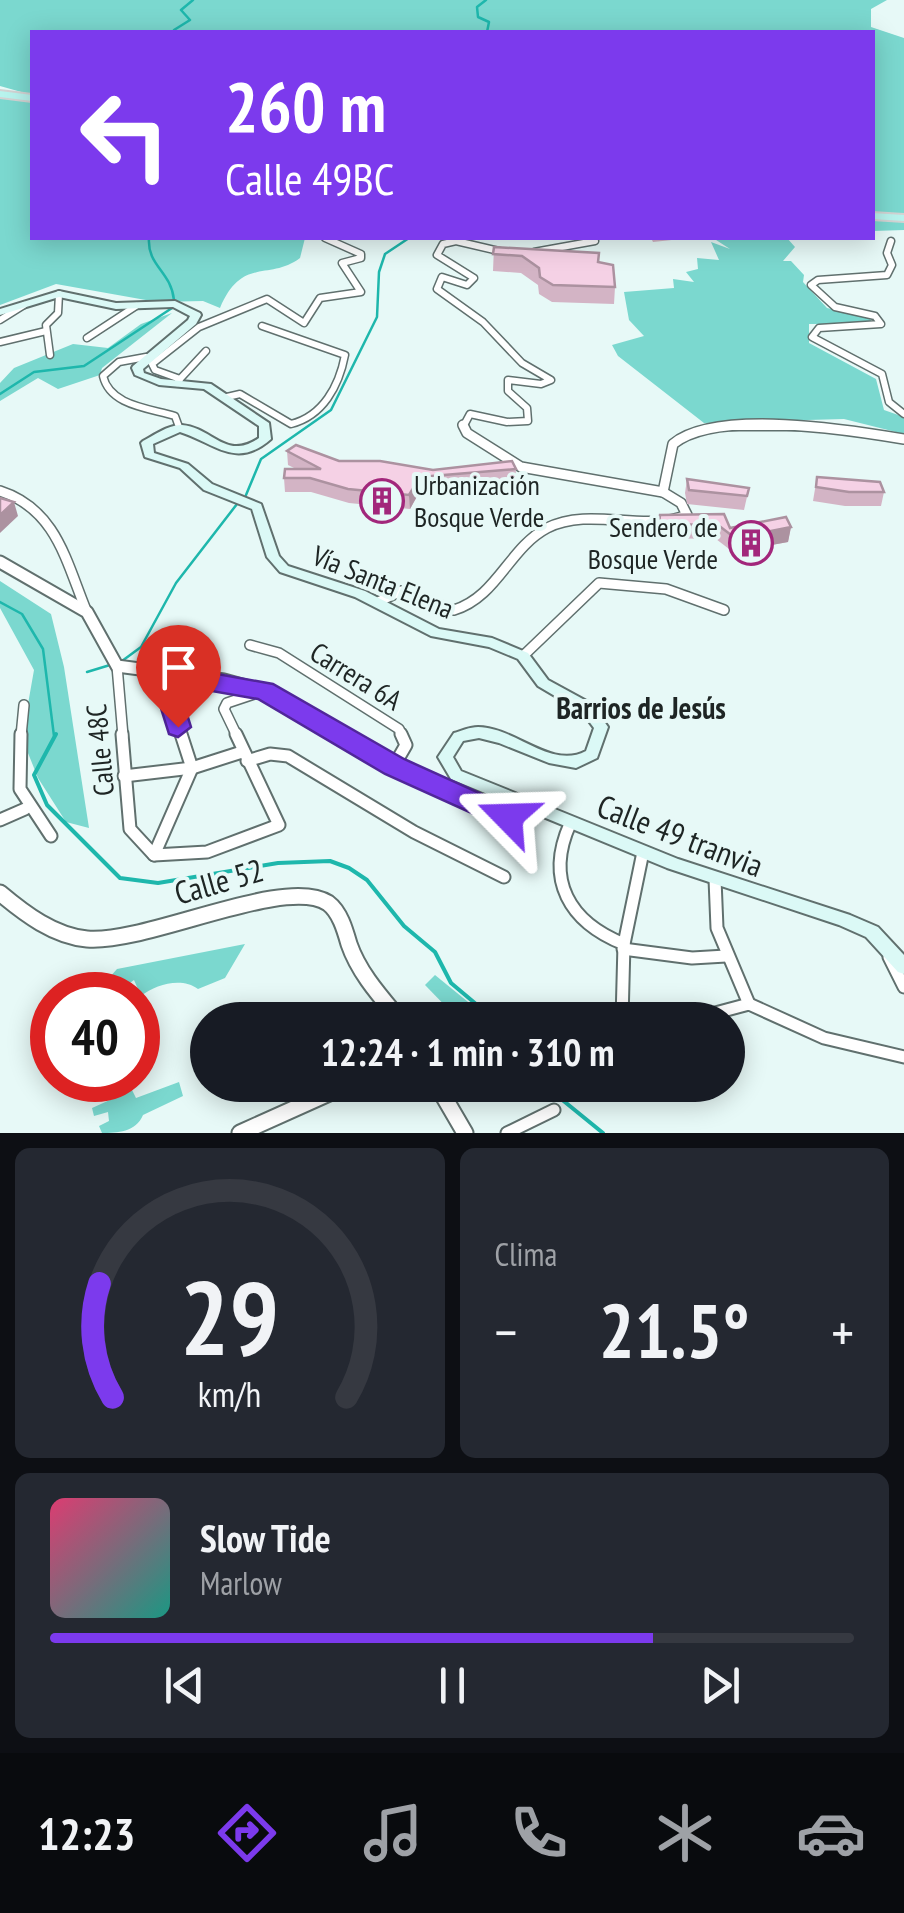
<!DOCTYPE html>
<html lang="es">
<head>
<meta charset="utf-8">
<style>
	:root { --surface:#171b24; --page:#242831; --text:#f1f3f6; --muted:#9ea1a6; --line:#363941; --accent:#7c3aed }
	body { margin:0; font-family:"PT Sans Narrow",sans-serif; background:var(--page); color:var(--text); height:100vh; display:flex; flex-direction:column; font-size:38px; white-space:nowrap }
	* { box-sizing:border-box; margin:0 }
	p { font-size:32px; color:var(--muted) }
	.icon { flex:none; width:55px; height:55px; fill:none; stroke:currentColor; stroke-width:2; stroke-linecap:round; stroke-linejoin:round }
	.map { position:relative; height:1133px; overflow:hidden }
	.panel { display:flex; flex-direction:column; gap:15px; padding:15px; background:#0d0f14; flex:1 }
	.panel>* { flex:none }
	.hud { position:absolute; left:30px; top:30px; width:845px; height:210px; border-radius:0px; box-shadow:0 5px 25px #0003; background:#7c3aed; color:#fff; overflow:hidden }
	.speed { position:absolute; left:30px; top:972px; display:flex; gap:20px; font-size:50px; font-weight:700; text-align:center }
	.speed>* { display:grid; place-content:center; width:130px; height:130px; border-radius:50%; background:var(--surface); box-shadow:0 5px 25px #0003; line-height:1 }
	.speed .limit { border:15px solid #d22; background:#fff; color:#111 }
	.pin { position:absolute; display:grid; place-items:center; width:85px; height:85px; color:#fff; margin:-102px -42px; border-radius:50% 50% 50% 0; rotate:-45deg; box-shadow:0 0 10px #0007 }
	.pin .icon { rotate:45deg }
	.me { position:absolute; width:110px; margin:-55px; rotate:292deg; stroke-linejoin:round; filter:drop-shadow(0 0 8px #0008) }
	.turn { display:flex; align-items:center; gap:35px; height:210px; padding:0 30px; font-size:45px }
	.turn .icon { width:130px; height:130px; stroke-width:2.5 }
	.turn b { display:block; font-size:70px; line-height:85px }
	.big { font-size:75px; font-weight:700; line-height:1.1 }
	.panel .card { flex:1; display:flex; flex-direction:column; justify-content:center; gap:15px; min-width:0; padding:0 35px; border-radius:15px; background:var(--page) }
	.panel .dial { align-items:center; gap:0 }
	.dial svg { height:260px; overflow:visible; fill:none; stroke:var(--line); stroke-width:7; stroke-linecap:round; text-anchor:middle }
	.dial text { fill:var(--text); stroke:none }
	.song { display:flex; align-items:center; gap:30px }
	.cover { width:120px; height:120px; border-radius:15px; background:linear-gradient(135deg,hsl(340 70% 55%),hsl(170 70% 35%)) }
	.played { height:10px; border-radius:5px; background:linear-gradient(90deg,var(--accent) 75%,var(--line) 75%) }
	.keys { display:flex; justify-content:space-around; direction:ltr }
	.heat { display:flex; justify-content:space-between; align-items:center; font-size:55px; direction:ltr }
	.panel .tiles { flex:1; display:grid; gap:15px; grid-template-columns:1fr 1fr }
	.card:last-child { grid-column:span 2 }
	.trip { position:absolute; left:190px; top:1002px; width:555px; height:100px; border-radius:50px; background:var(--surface); box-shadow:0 5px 25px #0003; font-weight:700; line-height:100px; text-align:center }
	.dock { display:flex; height:160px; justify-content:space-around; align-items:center; background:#090b0e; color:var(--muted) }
	.dock .icon { width:70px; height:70px }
	.dock .current { color:var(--accent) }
	.dock b { font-size:45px; color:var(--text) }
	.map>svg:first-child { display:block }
</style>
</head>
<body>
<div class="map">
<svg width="904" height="1133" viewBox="0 0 904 1133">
	<rect width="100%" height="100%" fill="#e7f9f7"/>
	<g fill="#7bd8cf">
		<path d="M0,0H887L871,9V27L904,38V230L873,231L872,32H32V95L0,86Z"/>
		<path d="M0,98L32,101V238H305L300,258C270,281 242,256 220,308L203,301L157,302L56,284L0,305Z"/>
		<path d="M713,238H787L795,247L783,261H791L804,275L803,282L827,308L870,318L872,324H809V343L876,379L884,410L904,417V434L844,419L704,423L618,356L612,345L644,336L629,320L624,292L674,288L673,279L694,282L686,272L698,269L697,258L719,260L711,242L730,249Z"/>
		<path d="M172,313L102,368L100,375L58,389L38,378L0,401V383L14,368L73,344L108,348L141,324Z"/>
		<path d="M0,581L51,614L64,667L89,828L66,822L38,778L22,738L34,670L0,608Z"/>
		<path d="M245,944L225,978L198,989C182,977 156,984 141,996L134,980L113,995H103L104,989L123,984L109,978L117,969Z"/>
		<path d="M435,975L484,1015L487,1020H459L425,985Z"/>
		<path d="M179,1082L183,1096L143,1115C136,1132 117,1133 102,1133L99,1126L109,1121L108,1112L94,1116L92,1108L132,1090L136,1098Z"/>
	</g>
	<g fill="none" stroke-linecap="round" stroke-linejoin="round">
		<g stroke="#1eb7ac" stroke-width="2.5">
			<path d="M486,0L477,7L478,17L489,22L487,32"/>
			<path d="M178,32L174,30L190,20L181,10L193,0"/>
			<path d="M149,238C147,266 171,271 174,300"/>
			<path d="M0,394L34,372L84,366L172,308"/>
			<path d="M246,495L261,459L331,410L377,317L379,272L385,254L409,238"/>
			<path d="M0,602L22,614L43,649L54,736"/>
			<path d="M122,661L141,647L176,583L237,504"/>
			<path d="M87,672L110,665"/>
		</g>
		<g stroke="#1eb7ac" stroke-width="4">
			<path d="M56,734L34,775L47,805L120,878L158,883L278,863L330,861L349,868L367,880L404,926L435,952L451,983L495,1020"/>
			<path d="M544,1085L603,1133"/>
		</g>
		<g stroke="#60706e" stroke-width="9">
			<g id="minor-far2">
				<path d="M891,241L887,253L892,265L887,275L818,280L811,285L835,307L875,316L881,324L819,328L812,337L882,374L889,402L904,414"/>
				<path d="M534,252L595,241"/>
				<path d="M0,320L24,305"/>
				<path d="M87,338L136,306"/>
				<path d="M0,342L46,331"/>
				<path d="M50,355L46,325L58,313L59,294"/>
				<path d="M146,357L119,362L103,376C110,406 149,408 175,416L179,427"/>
				<path d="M180,379L206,351"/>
				<path d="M177,383L180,379L155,370L152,364L199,327L267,299L304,323L320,298L361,292L342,263L361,258V254L325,238"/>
				<path d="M227,397L240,394L291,424C323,416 339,386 345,355L262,326"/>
				<path d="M463,427L470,414L507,422L528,421L527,408L508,391V380L541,384L551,380L522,363L483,322L437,289L442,277L467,285L474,278L437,255L443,244L456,241L503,252"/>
				<path d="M731,427H799"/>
			</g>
		</g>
		<g stroke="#60706e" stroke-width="12">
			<g id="minor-far1">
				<path d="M0,491C56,509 66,561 86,610"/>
				<path d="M663,492L673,444C716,408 851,430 904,439"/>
				<path d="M378,602L401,591L454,610C497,597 509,548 547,528C591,506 643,533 687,515L681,503L663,492L521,467L467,433L463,425"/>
				<path d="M250,645L279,653L399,729L402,736"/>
				<path d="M523,656L599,583L666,589L724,610"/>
				<path d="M117,666L123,736"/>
				<path d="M162,673L182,736"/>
				<path d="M21,736L24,705"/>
				<path d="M237,736L224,709L227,703L263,691"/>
			</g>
		</g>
		<g stroke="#60706e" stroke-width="15">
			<g id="minor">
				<path d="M21,734L20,789L51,836"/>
				<path d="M122,734L130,829L154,855L207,852L279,825L236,734"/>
				<path d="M247,761L270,754L288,756L414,832L504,877"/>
				<path d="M395,764L406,745L401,734"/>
				<path d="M124,776L192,768L242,752"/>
				<path d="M0,820L25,809"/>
				<path d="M570,824C545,880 569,922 624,944"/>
				<path d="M154,855L192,768L181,734"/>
				<path d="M715,879L717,928L749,1004"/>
				<path d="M623,949L692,958L726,956"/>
				<path d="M889,957L904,987"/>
				<path d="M622,1020L624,944L643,852"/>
				<path d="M689,1020L749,1004L824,1038L904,1057"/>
				<path d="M507,1133L554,1110"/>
			</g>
		</g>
		<g stroke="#60706e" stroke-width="15">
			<path id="tertiary-far1" d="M0,562L87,612L117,666L224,680L264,691L339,736"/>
		</g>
		<g stroke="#60706e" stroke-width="19">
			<g id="tertiary">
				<path d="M335,734L471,803L508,817L537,811"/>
				<path d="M0,893C25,914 54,936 87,939C147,944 285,875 328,903C340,912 345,930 349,944C359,973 380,996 400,1020"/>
				<path d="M437,1085L465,1133"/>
				<path d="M240,1133L347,1085"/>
			</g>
		</g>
		<g stroke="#60706e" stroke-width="4">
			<path id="secondary" d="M59,291L116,303L175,301L200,313L201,315L196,324L143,369L144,373L161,379L211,384L269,423L271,439C236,470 215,443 180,432L153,444L154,453L188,464L212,484L261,504L279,556L288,566L365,591L439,629L492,638L528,653L548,680L592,704L608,727L597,758L576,768L549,763L499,743L479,738L463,741L453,757L461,771L678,859L850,915L878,927L904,955V974L898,972L866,937L839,925L667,868L451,779L438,757L454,733C461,731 470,727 478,727C515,727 551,770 586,751L594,728L582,712L538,686L518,659L489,647L431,636L355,597L280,572L267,557L252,509L204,490L180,468L145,457L141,443L143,441C154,435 170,424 182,425C214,428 225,461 259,438V426L204,389L159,385L135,375L132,368L133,366L188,320L190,316L173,307L116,309L59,297L0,315V309Z"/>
		</g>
		<g stroke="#d2d3d3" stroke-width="4">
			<g id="primary">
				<path d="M0,91L32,95V101L0,97Z"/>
				<path d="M872,213L904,215V221L872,219Z"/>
			</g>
		</g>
		<use href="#minor-far2" stroke="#fff" stroke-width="6"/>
		<use href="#minor-far1" stroke="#fff" stroke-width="9"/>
		<use href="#minor" stroke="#fff" stroke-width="11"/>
		<use href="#tertiary-far1" stroke="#fff" stroke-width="11"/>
		<use href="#tertiary" stroke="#fff" stroke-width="15"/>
		<use href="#secondary" fill="#dbf9f6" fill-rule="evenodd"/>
		<use href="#primary" fill="#b8f3ed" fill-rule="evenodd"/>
	</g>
	<g fill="#d3b4c5">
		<path d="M651,238H681V239L653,242Z"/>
		<path d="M494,247L598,262L615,287L614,304L552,302L539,294L538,285L521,273L493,271Z"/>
		<path d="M287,451L339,461L433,470L516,469L515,483L420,491L410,509L349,503L311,492H285L284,478L296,469L288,465Z"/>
		<path d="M817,477L884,492L881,506H845L813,501Z"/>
		<path d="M687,479L749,488L744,510L687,504L685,493Z"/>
		<path d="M660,515L730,528L791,527L788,542L733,552L716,539L657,538Z"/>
	</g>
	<g fill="#ac92a0">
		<path d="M420,477V491L410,509L409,495Z"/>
		<path d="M14,502L18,516L0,533V515Z"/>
		<path d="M791,527L788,542L733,552L735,538Z"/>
	</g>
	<g fill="#f5d1e5" stroke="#ac92a0" stroke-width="2.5">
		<path d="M494,247L599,253L598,262L613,265L615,287L553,285L540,277L539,268L522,256L493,254Z"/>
		<path d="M296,445L339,461H380L433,470L512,461L516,469L420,477L409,495L348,489L310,478H284L285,469H321L287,451Z"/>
		<path d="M817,477L880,482L884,492H849L816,487Z"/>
		<path d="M687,479L749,488L747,496L689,490Z"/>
		<path d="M0,498L14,502L0,515Z"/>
		<path d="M724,514L730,528L786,517L791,527L735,538L718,525L659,524L660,515Z"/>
	</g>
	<path fill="#7c3aed" stroke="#51269a" stroke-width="2.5" d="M162,664L273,684L404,759L517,810L521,817L517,825H498L385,774L258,699L178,685L191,727L178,737L169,734L150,673Z"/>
	<defs>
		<g id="building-ring" transform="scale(2.25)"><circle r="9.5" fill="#e7f9f7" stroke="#a2277b" stroke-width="1.5"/><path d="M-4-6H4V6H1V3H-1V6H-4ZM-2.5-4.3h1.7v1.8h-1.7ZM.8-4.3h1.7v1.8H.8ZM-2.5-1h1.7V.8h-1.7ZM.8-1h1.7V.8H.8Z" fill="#a2277b"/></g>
	</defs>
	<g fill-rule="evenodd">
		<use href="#building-ring" x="382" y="501"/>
		<use href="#building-ring" x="751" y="543"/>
	</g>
	<g text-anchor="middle" stroke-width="8" stroke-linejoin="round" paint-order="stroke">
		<g font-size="28" fill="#1e2524" stroke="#e7f9f7" text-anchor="start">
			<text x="414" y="495">Urbanización<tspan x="414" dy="32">Bosque Verde</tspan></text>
			<text x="718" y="537" text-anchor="end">Sendero de<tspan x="718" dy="32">Bosque Verde</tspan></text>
		</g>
		<g font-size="28" fill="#1e2524" stroke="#e7f9f7">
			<text transform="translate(383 582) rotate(22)" y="10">Vía Santa Elena</text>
			<text transform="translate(356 676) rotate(32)" y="10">Carrera 6A</text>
			<text transform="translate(100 750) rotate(-95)" y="10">Calle 48C</text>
		</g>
		<g font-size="30" font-weight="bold" fill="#1e2524" stroke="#e7f9f7">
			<text x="641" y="719">Barrios de Jesús</text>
		</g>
		<g font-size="32" fill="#1e2524" stroke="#e7f9f7">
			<text transform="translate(680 836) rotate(21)" y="11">Calle 49 tranvia</text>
			<text transform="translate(219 882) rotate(-16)" y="11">Calle 52</text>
		</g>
	</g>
</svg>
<div class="speed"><div class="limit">40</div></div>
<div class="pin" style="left:178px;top:727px;background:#d93025"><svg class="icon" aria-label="arrive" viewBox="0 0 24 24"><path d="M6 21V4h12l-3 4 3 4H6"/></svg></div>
<svg class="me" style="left:508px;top:817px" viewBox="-20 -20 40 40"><path d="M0-17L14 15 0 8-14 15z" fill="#7c3aed" stroke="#fff" stroke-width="4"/></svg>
<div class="trip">12:24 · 1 min · 310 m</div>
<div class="hud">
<div class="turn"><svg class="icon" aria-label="left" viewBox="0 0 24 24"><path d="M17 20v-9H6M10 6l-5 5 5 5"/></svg><div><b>260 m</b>Calle 49BC</div></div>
</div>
</div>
<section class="panel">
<div class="tiles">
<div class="card dial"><svg viewBox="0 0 100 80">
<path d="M14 69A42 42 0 1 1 86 69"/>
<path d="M14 69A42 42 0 0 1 10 34" stroke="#7c3aed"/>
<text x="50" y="56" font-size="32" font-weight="700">29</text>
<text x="50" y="72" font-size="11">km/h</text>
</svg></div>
<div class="card"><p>Clima</p>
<div class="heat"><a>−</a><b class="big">21.5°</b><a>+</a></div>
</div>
<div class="card">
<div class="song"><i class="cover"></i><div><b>Slow Tide</b><p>Marlow</p></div></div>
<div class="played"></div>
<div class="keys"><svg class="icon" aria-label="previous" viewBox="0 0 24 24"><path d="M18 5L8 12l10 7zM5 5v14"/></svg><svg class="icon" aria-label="pause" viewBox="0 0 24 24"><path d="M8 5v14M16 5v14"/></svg><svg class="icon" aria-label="next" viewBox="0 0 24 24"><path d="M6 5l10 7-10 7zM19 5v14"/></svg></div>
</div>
</div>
</section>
<nav class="dock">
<b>12:23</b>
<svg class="icon current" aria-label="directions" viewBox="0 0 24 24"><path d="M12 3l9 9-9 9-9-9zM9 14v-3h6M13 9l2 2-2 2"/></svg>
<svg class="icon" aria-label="music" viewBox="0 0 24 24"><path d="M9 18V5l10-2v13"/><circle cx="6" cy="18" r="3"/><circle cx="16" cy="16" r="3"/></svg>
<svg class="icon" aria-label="phone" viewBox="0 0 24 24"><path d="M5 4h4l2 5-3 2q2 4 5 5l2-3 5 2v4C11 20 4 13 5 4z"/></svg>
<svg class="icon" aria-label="climate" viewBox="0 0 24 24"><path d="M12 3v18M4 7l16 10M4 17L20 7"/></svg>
<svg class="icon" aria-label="car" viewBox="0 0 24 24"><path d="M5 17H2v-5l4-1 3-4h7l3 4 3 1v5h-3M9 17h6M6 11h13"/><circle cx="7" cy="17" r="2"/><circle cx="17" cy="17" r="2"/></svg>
</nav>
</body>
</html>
